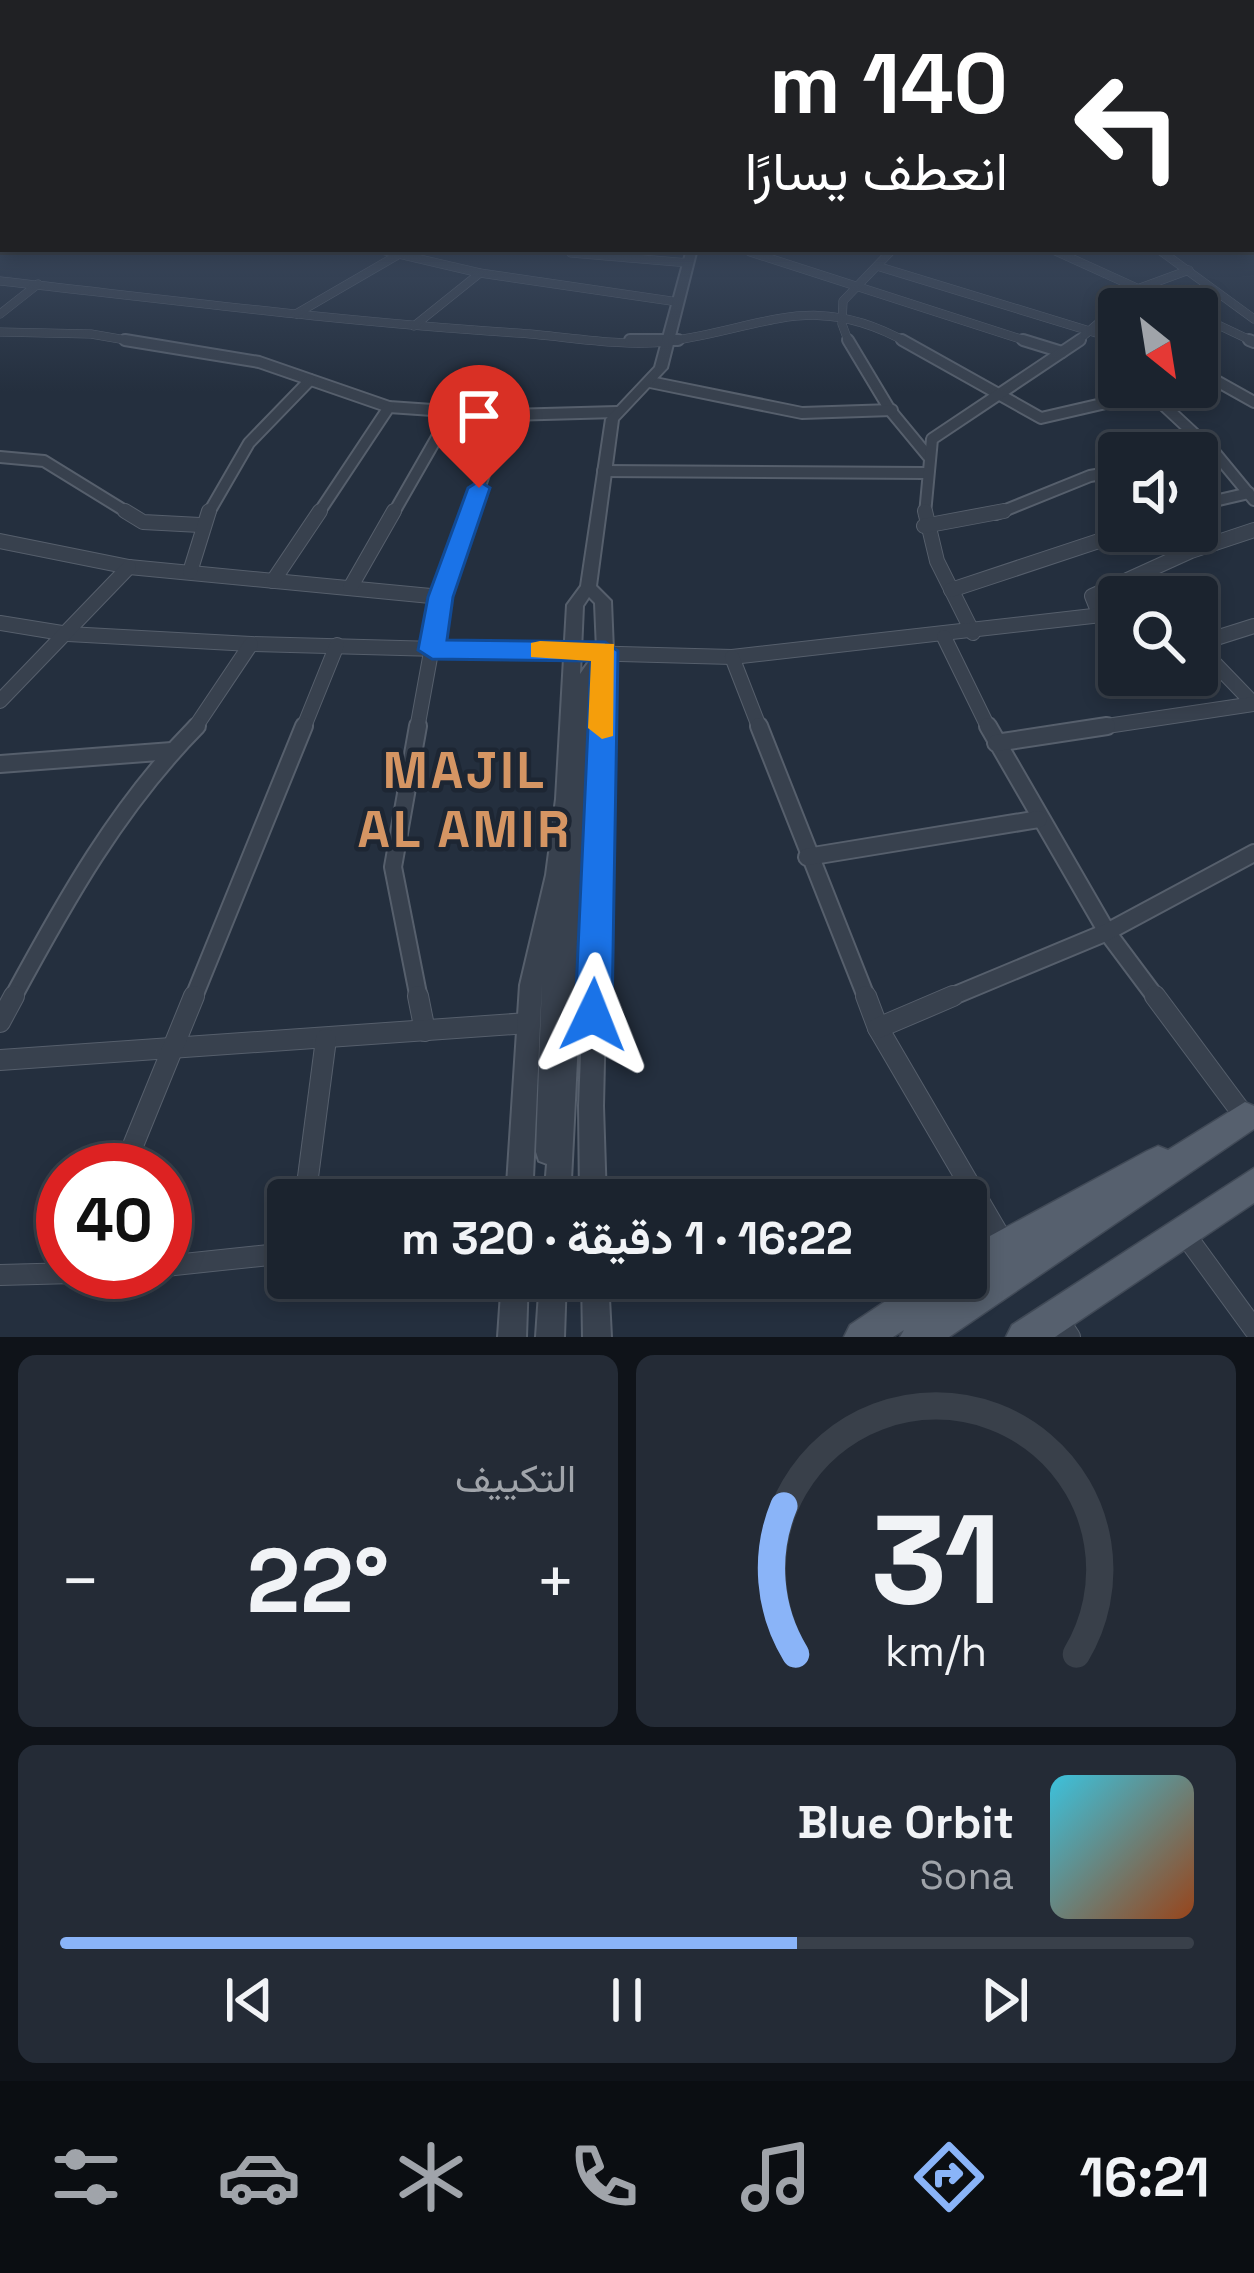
<!DOCTYPE html>
<html lang="ar">
<head>
<meta charset="utf-8">
<style>
	:root { --surface:#1b232e; --page:#242b36; --text:#f1f3f6; --muted:#a0a4aa; --line:#39404a; --accent:#8ab4f8 }
	body { margin:0; font-family:"Space Grotesk",Vazirmatn,sans-serif; background:var(--page); color:var(--text); direction:rtl; height:100vh; display:flex; flex-direction:column; font-size:45px; white-space:nowrap }
	* { box-sizing:border-box; margin:0 }
	p { font-size:39px; color:var(--muted) }
	.icon { flex:none; width:66px; height:66px; fill:none; stroke:currentColor; stroke-width:2; stroke-linecap:round; stroke-linejoin:round }
	.map { position:relative; height:1337px; overflow:hidden; direction:ltr }
	.panel { display:flex; flex-direction:column; gap:18px; padding:18px; background:#0f1319; flex:1 }
	.panel>* { flex:none }
	.banner { position:absolute; left:0px; top:0px; width:1254px; height:252px; box-shadow:0 6px 18px #0003,0 0 0 3px var(--line); direction:rtl; background:#202124; color:#fff; overflow:hidden }
	.needle { width:78px; rotate:150deg }
	.fabs { position:absolute; left:1098px; top:288px; display:grid; gap:24px }
	.fabs a { display:grid; place-items:center; width:120px; height:120px; border-radius:12px; background:var(--surface); box-shadow:0 6px 18px #0003,0 0 0 3px var(--line); font-size:60px }
	.speed { position:absolute; left:36px; top:1143px; display:flex; gap:24px; font-size:60px; font-weight:700; text-align:center }
	.speed>* { display:grid; place-content:center; width:156px; height:156px; border-radius:50%; background:var(--surface); box-shadow:0 6px 18px #0003,0 0 0 3px var(--line); line-height:1 }
	.speed .limit { border:18px solid #d22; background:#fff; color:#111 }
	.pin { position:absolute; display:grid; place-items:center; width:102px; height:102px; color:#fff; margin:-123px -51px; border-radius:50% 50% 50% 0; rotate:-45deg; box-shadow:0 0 12px #0007 }
	.pin .icon { rotate:45deg }
	.me { position:absolute; width:132px; margin:-66px; rotate:2deg; stroke-linejoin:round; filter:drop-shadow(0 0 9px #0008) }
	.turn { display:flex; align-items:center; gap:42px; height:252px; padding:0 48px; font-size:54px }
	.turn .icon { width:156px; height:156px; stroke-width:2.5 }
	.turn b { display:block; font-size:84px; line-height:102px }
	.big { font-size:90px; font-weight:700; line-height:1.1 }
	.panel .tile { flex:1; display:flex; flex-direction:column; justify-content:center; gap:18px; min-width:0; padding:0 42px; border-radius:18px; background:var(--page) }
	.panel .dial { align-items:center; gap:0 }
	.dial svg { height:312px; overflow:visible; fill:none; stroke:var(--line); stroke-width:7; stroke-linecap:round; text-anchor:middle }
	.dial text { fill:var(--text); stroke:none }
	.song { display:flex; align-items:center; gap:36px }
	.cover { width:144px; height:144px; border-radius:18px; background:linear-gradient(135deg,hsl(190 70% 55%),hsl(20 70% 35%)) }
	.played { height:12px; border-radius:6px; background:linear-gradient(90deg,var(--accent) 65%,var(--line) 65%) }
	.keys { display:flex; justify-content:space-around; direction:ltr }
	.heat { display:flex; justify-content:space-between; align-items:center; font-size:66px; direction:ltr }
	.panel .tiles { flex:1; display:grid; gap:18px; grid-template-columns:1fr 1fr }
	.tile:last-child { grid-column:span 2 }
	.trip { position:absolute; left:267px; top:1179px; width:720px; height:120px; border-radius:12px; background:var(--surface); box-shadow:0 6px 18px #0003,0 0 0 3px var(--line); font-weight:700; line-height:120px; text-align:center; direction:rtl }
	.tabs { display:flex; height:192px; justify-content:space-around; align-items:center; background:#0b0e12; color:var(--muted) }
	.tabs .icon { width:84px; height:84px }
	.tabs .current { color:var(--accent) }
	.tabs b { font-size:54px; color:var(--text) }
	.map>svg:first-child { display:block }
</style>
</head>
<body>
<div class="map">
<svg width="1254" height="1337" viewBox="0 0 1254 1337">
	<rect width="100%" height="100%" fill="#242f3e"/>
	<g fill="none" stroke-linecap="round" stroke-linejoin="round">
		<g stroke="#565f6c" stroke-width="9">
			<g id="minor-far4">
				<path d="M377,249L480,273L678,302"/>
				<path d="M701,249H754"/>
				<path d="M1051,249L1183,309"/>
				<path d="M1158,249L1254,319"/>
				<path d="M750,252L1033,343"/>
				<path d="M571,253L689,263"/>
				<path d="M880,267L1119,340"/>
				<path d="M0,281C172,300 344,322 517,333C565,336 624,348 671,341C767,327 814,290 908,343"/>
				<path d="M0,314L38,284"/>
				<path d="M296,314L401,253"/>
				<path d="M1197,315L1254,342"/>
				<path d="M414,326L480,273"/>
				<path d="M0,332L91,334L143,343"/>
				<path d="M849,343L842,324L843,301L893,249"/>
				<path d="M1075,343L1140,288L1189,270"/>
			</g>
		</g>
		<g stroke="#565f6c" stroke-width="14">
			<g id="minor-far3">
				<path d="M125,340L259,362L389,407L505,415L617,412"/>
				<path d="M630,340H678"/>
				<path d="M848,340L890,410L928,456"/>
				<path d="M902,340L1041,418L1145,394"/>
				<path d="M1023,340L1062,352"/>
				<path d="M1249,340L1254,342"/>
				<path d="M1197,370L1254,402"/>
				<path d="M650,382L802,413L892,410"/>
				<path d="M1144,387L1216,454L1254,500"/>
				<path d="M0,457L44,461L130,514"/>
				<path d="M603,471L924,473"/>
				<path d="M1197,505L1249,493"/>
				<path d="M208,514L249,443L310,380"/>
				<path d="M318,514L389,407"/>
				<path d="M393,514L452,411"/>
				<path d="M470,514L505,415"/>
				<path d="M925,514L932,439L1080,340"/>
				<path d="M996,514L1090,476L1119,471"/>
			</g>
		</g>
		<g stroke="#565f6c" stroke-width="16">
			<g id="minor-far2">
				<path d="M125,511L143,522L200,525"/>
				<path d="M925,511L937,561L973,633"/>
				<path d="M924,526L1004,511"/>
				<path d="M0,541L129,567L441,597"/>
				<path d="M190,572L209,511"/>
				<path d="M273,581L320,511"/>
				<path d="M350,588L394,511"/>
				<path d="M951,590L1129,531"/>
				<path d="M1100,616L1092,596L1191,551L1254,530"/>
				<path d="M0,623L68,634L251,644L732,657L1119,613"/>
				<path d="M944,637L989,729"/>
				<path d="M1197,644L1254,626"/>
				<path d="M1197,645L1254,704"/>
				<path d="M732,657L760,729"/>
				<path d="M0,701L129,567"/>
				<path d="M194,729L251,644"/>
				<path d="M303,729L337,645"/>
				<path d="M417,729L441,597L471,511"/>
				<path d="M1087,729L1254,704"/>
			</g>
		</g>
		<g stroke="#565f6c" stroke-width="20">
			<g id="minor-far1">
				<path d="M418,726L393,867L419,999"/>
				<path d="M759,726L867,999"/>
				<path d="M988,726L1107,932L1157,999"/>
				<path d="M996,743L1107,726"/>
				<path d="M0,764L172,751"/>
				<path d="M807,857L1039,819"/>
				<path d="M12,999C65,901 118,806 197,726"/>
				<path d="M193,999L304,726"/>
				<path d="M946,999L1107,932L1254,853"/>
			</g>
		</g>
		<g stroke="#565f6c" stroke-width="22">
			<g id="minor">
				<path d="M418,996L425,1031"/>
				<path d="M866,996L878,1028L1003,1242"/>
				<path d="M1155,996L1245,1117"/>
				<path d="M0,1022L14,996"/>
				<path d="M878,1028L953,996"/>
				<path d="M0,1060L528,1023"/>
				<path d="M123,1170L194,996"/>
				<path d="M305,1200L326,1039"/>
				<path d="M1184,1233L1254,1329"/>
				<path d="M165,1266L288,1253"/>
				<path d="M0,1275L111,1272"/>
				<path d="M1056,1316L1070,1337"/>
			</g>
		</g>
		<g stroke="#565f6c" stroke-width="4">
			<g id="tertiary">
				<path d="M687,249H697L667,368L618,420L596,586L611,601L613,651L603,1106L606,1200H580L579,1106L595,700L570,1200H544L547,1164L539,1161L536,1152L542,982L532,1200H506L520,985L546,875L556,799L567,605L581,586L606,419L655,367ZM589,597L595,603L597,650L580,674L583,606Z"/>
				<path d="M502,1278H528L526,1337H498Z"/>
				<path d="M540,1278H566L564,1337H536Z"/>
				<path d="M582,1278H608L611,1337H583Z"/>
			</g>
		</g>
		<g stroke="#414a57" stroke-width="3">
			<g id="primary">
				<path d="M1245,1102L1254,1106V1129L949,1337H900L904,1330L893,1337H844L850,1325L920,1278H966V1249L1147,1151L1158,1146L1168,1150Z"/>
				<path d="M1254,1168V1203L1055,1337H1006L1012,1325Z"/>
			</g>
		</g>
		<use href="#minor-far4" stroke="#38414e" stroke-width="8"/>
		<use href="#minor-far3" stroke="#38414e" stroke-width="10"/>
		<use href="#minor-far2" stroke="#38414e" stroke-width="14"/>
		<use href="#minor-far1" stroke="#38414e" stroke-width="16"/>
		<use href="#minor" stroke="#38414e" stroke-width="20"/>
		<use href="#tertiary" fill="#38414e" fill-rule="evenodd"/>
		<use href="#primary" fill="#56606e" fill-rule="evenodd"/>
	</g>
	<linearGradient id="sky" x2="0" y2="1"><stop stop-color="#141a22"/><stop offset="0.52" stop-color="#3f4d63"/><stop offset="1" stop-color="#3f4d63" stop-opacity="0"/></linearGradient>
	<rect width="1254" height="392" fill="url(#sky)"/>
	<path fill="#1a73e8" stroke="#114b97" stroke-width="3" d="M479,481L490,488L453,597L447,640L605,642L618,651L612,1015L606,1028L593,1033L580,1028L575,1015L591,661L432,659L418,650L428,597L468,488Z"/>
	<path fill="#f59e0b" d="M540,641L614,644L613,736L602,739L588,728L591,661L531,657V643Z"/>
	<g text-anchor="middle" stroke-width="9" stroke-linejoin="round" paint-order="stroke">
		<g font-size="51" font-weight="bold" letter-spacing="3" fill="#d59563" stroke="#1d2633">
			<text x="465" y="788">MAJIL<tspan x="465" dy="59">AL AMIR</tspan></text>
		</g>
	</g>
</svg>
<div class="fabs">
<a><svg class="needle" viewBox="-14 -14 28 28"><path d="M0-13l5 13h-10z" fill="#e53935"/><path d="M0 13l5-13h-10z" fill="#a0a4aa"/></svg></a>
<a><svg class="icon" aria-label="sound" viewBox="0 0 24 24"><path d="M4 9h4l5-4v14l-5-4H4zM17 9q2 3 0 6"/></svg></a>
<a><svg class="icon" aria-label="search" viewBox="0 0 24 24"><circle cx="10" cy="10" r="6"/><path d="M15 15l6 6"/></svg></a>
</div>
<div class="speed"><div class="limit">40</div></div>
<div class="pin" style="left:479px;top:488px;background:#d93025"><svg class="icon" aria-label="arrive" viewBox="0 0 24 24"><path d="M6 21V4h12l-3 4 3 4H6"/></svg></div>
<svg class="me" style="left:593px;top:1015px" viewBox="-20 -20 40 40"><path d="M0-17L14 15 0 8-14 15z" fill="#1a73e8" stroke="#fff" stroke-width="4"/></svg>
<div class="trip">16:22 · 1 دقيقة · 320 m</div>
<div class="banner">
<div class="turn"><svg class="icon" aria-label="left" viewBox="0 0 24 24"><path d="M17 20v-9H6M10 6l-5 5 5 5"/></svg><div><b>140 m</b>انعطف يسارًا</div></div>
</div>
</div>
<section class="panel">
<div class="tiles">
<div class="tile dial"><svg viewBox="0 0 100 80">
<path d="M14 69A42 42 0 1 1 86 69"/>
<path d="M14 69A42 42 0 0 1 11 31" stroke="#8ab4f8"/>
<text x="50" y="56" font-size="32" font-weight="700">31</text>
<text x="50" y="72" font-size="11">km/h</text>
</svg></div>
<div class="tile"><p>التكييف</p>
<div class="heat"><a>−</a><b class="big">22°</b><a>+</a></div>
</div>
<div class="tile">
<div class="song"><i class="cover"></i><div><b>Blue Orbit</b><p>Sona</p></div></div>
<div class="played"></div>
<div class="keys"><svg class="icon" aria-label="previous" viewBox="0 0 24 24"><path d="M18 5L8 12l10 7zM5 5v14"/></svg><svg class="icon" aria-label="pause" viewBox="0 0 24 24"><path d="M8 5v14M16 5v14"/></svg><svg class="icon" aria-label="next" viewBox="0 0 24 24"><path d="M6 5l10 7-10 7zM19 5v14"/></svg></div>
</div>
</div>
</section>
<nav class="tabs">
<b>16:21</b>
<svg class="icon current" aria-label="directions" viewBox="0 0 24 24"><path d="M12 3l9 9-9 9-9-9zM9 14v-3h6M13 9l2 2-2 2"/></svg>
<svg class="icon" aria-label="music" viewBox="0 0 24 24"><path d="M9 18V5l10-2v13"/><circle cx="6" cy="18" r="3"/><circle cx="16" cy="16" r="3"/></svg>
<svg class="icon" aria-label="phone" viewBox="0 0 24 24"><path d="M5 4h4l2 5-3 2q2 4 5 5l2-3 5 2v4C11 20 4 13 5 4z"/></svg>
<svg class="icon" aria-label="climate" viewBox="0 0 24 24"><path d="M12 3v18M4 7l16 10M4 17L20 7"/></svg>
<svg class="icon" aria-label="car" viewBox="0 0 24 24"><path d="M5 17H2v-5l4-1 3-4h7l3 4 3 1v5h-3M9 17h6M6 11h13"/><circle cx="7" cy="17" r="2"/><circle cx="17" cy="17" r="2"/></svg>
<svg class="icon" aria-label="filters" viewBox="0 0 24 24"><path d="M4 7h16M4 17h16"/><circle cx="9" cy="7" r="2"/><circle cx="15" cy="17" r="2"/></svg>
</nav>
</body>
</html>
